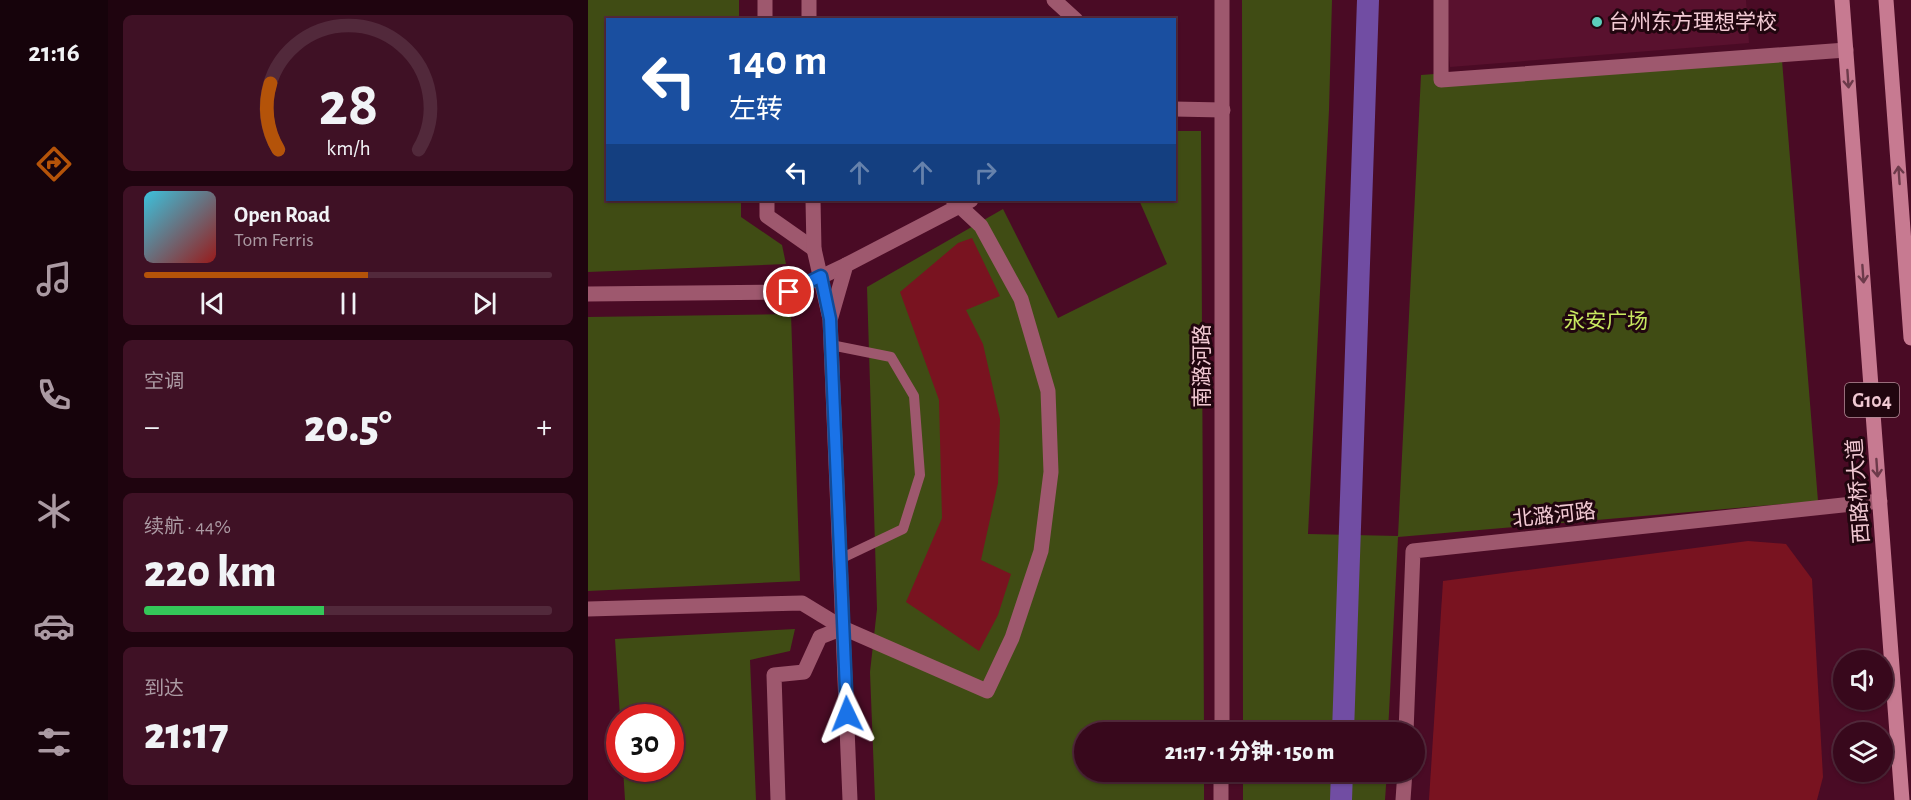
<!DOCTYPE html>
<html lang="zh">
<head>
<meta charset="utf-8">
<style>
	:root { --surface:#38081c; --page:#3f1125; --text:#f1f3f6; --muted:#ab9aa3; --line:#52293b; --accent:#b45309 }
	body { margin:0; font-family:"Alegreya Sans","Noto Sans SC",sans-serif; background:var(--page); color:var(--text); height:100vh; display:flex; flex-direction:column; font-size:22px; white-space:nowrap }
	* { box-sizing:border-box; margin:0 }
	p { font-size:20px; color:var(--muted) }
	.icon { flex:none; width:33px; height:33px; fill:none; stroke:currentColor; stroke-width:2; stroke-linecap:round; stroke-linejoin:round }
	.map { position:relative; flex:1; overflow:hidden }
	.drawer { display:flex; flex-direction:column; gap:15px; padding:15px; background:#1f040f; width:480px }
	.drawer>* { flex:none }
	.banner { position:absolute; left:18px; top:18px; width:570px; height:183px; border-radius:0px; box-shadow:0 2px 4px #0004,0 0 0 2px var(--line); background:#1a4fa0; color:#fff; overflow:hidden }
	.fabs { position:absolute; left:1245px; top:650px; display:grid; gap:12px }
	.fabs a { display:grid; place-items:center; width:60px; height:60px; border-radius:50%; background:var(--surface); box-shadow:0 2px 4px #0004,0 0 0 2px var(--line); font-size:30px }
	.speed { position:absolute; left:18px; top:704px; display:flex; gap:12px; font-size:30px; font-weight:700; text-align:center }
	.speed>* { display:grid; place-content:center; width:78px; height:78px; border-radius:50%; background:var(--surface); box-shadow:0 2px 4px #0004,0 0 0 2px var(--line); line-height:1 }
	.speed .limit { border:9px solid #d22; background:#fff; color:#111 }
	.pin { position:absolute; display:grid; place-items:center; width:51px; height:51px; color:#fff; margin:-26px; border:3px solid #fff; border-radius:50%; box-shadow:0 2px 6px #0007 }
	.me { position:absolute; width:66px; margin:-33px; rotate:358deg; stroke-linejoin:round; filter:drop-shadow(0 0 4px #0008) }
	.turn { display:flex; align-items:center; gap:21px; height:126px; padding:0 24px; font-size:27px }
	.turn .icon { width:78px; height:78px; stroke-width:2.5 }
	.turn b { display:block; font-size:42px; line-height:51px }
	.lanes { display:flex; align-items:center; height:57px; padding:0 24px; background:#0003; justify-content:center; gap:30px; direction:ltr }
	.lanes .off { opacity:.35 }
	.big { font-size:45px; font-weight:800; line-height:1.1 }
	.drawer .widget { flex:1; display:flex; flex-direction:column; justify-content:center; gap:9px; min-width:0; padding:0 21px; border-radius:9px; background:var(--page) }
	.drawer .dial { align-items:center; gap:0 }
	.dial svg { height:156px; overflow:visible; fill:none; stroke:var(--line); stroke-width:7; stroke-linecap:round; text-anchor:middle }
	.dial text { fill:var(--text); stroke:none }
	.song { display:flex; align-items:center; gap:18px }
	.cover { width:72px; height:72px; border-radius:9px; background:linear-gradient(135deg,hsl(190 70% 55%),hsl(0 70% 35%)) }
	.played { height:6px; border-radius:3px; background:linear-gradient(90deg,var(--accent) 55%,var(--line) 55%) }
	.keys { display:flex; justify-content:space-around; direction:ltr }
	.heat { display:flex; justify-content:space-between; align-items:center; font-size:33px; direction:ltr }
	.charge { height:9px; border-radius:4px; background:linear-gradient(90deg,#34c759 44%,var(--line) 0) }
	.trip { position:absolute; left:486px; top:722px; width:351px; height:60px; border-radius:30px; background:var(--surface); box-shadow:0 2px 4px #0004,0 0 0 2px var(--line); font-weight:800; line-height:60px; text-align:center }
	main { display:flex; flex:1; min-height:0 }
	.tabs { display:flex; flex-direction:column; width:108px; justify-content:space-around; align-items:center; background:#16030b; color:var(--muted) }
	.tabs .icon { width:42px; height:42px }
	.tabs .on { color:var(--accent) }
	.tabs b { font-size:27px; color:var(--text) }
	.map>svg:first-child { display:block }
</style>
</head>
<body>
<main>
<nav class="tabs">
<b>21:16</b>
<svg class="icon on" aria-label="directions" viewBox="0 0 24 24"><path d="M12 3l9 9-9 9-9-9zM9 14v-3h6M13 9l2 2-2 2"/></svg>
<svg class="icon" aria-label="music" viewBox="0 0 24 24"><path d="M9 18V5l10-2v13"/><circle cx="6" cy="18" r="3"/><circle cx="16" cy="16" r="3"/></svg>
<svg class="icon" aria-label="phone" viewBox="0 0 24 24"><path d="M5 4h4l2 5-3 2q2 4 5 5l2-3 5 2v4C11 20 4 13 5 4z"/></svg>
<svg class="icon" aria-label="climate" viewBox="0 0 24 24"><path d="M12 3v18M4 7l16 10M4 17L20 7"/></svg>
<svg class="icon" aria-label="car" viewBox="0 0 24 24"><path d="M5 17H2v-5l4-1 3-4h7l3 4 3 1v5h-3M9 17h6M6 11h13"/><circle cx="7" cy="17" r="2"/><circle cx="17" cy="17" r="2"/></svg>
<svg class="icon" aria-label="filters" viewBox="0 0 24 24"><path d="M4 7h16M4 17h16"/><circle cx="9" cy="7" r="2"/><circle cx="15" cy="17" r="2"/></svg>
</nav>
<section class="drawer">
<div class="widget dial"><svg viewBox="0 0 100 80">
<path d="M14 69A42 42 0 1 1 86 69"/>
<path d="M14 69A42 42 0 0 1 10 35" stroke="#b45309"/>
<text x="50" y="56" font-size="32" font-weight="700">28</text>
<text x="50" y="72" font-size="11">km/h</text>
</svg></div>
<div class="widget">
<div class="song"><i class="cover"></i><div><b>Open Road</b><p>Tom Ferris</p></div></div>
<div class="played"></div>
<div class="keys"><svg class="icon" aria-label="previous" viewBox="0 0 24 24"><path d="M18 5L8 12l10 7zM5 5v14"/></svg><svg class="icon" aria-label="pause" viewBox="0 0 24 24"><path d="M8 5v14M16 5v14"/></svg><svg class="icon" aria-label="next" viewBox="0 0 24 24"><path d="M6 5l10 7-10 7zM19 5v14"/></svg></div>
</div>
<div class="widget"><p>空调</p>
<div class="heat"><a>−</a><b class="big">20.5°</b><a>+</a></div>
</div>
<div class="widget"><p>续航 · 44%</p><b class="big">220 km</b><div class="charge"></div></div>
<div class="widget"><p>到达</p><b class="big">21:17</b></div>
</section>
<div class="map">
<svg width="1323" height="800" viewBox="0 0 1323 800">
	<rect width="100%" height="100%" fill="#4a0b25"/>
	<path fill="#59112e" d="M856,0H1158L1161,43L862,67Z"/>
	<g fill="#404c14">
		<path d="M0,0H151V19L20,20V200H153V217L194,245L198,264L0,272Z"/>
		<path d="M654,0H744L741,110L720,534L810,536L833,75L1193,48L1230,501L810,537L800,732H655Z"/>
		<path d="M587,131H613L616,732H496V771H616V800H287L282,672L289,609L279,287L415,209L470,318L579,264L551,200H586Z"/>
		<path d="M203,314L212,581L0,591V317Z"/>
		<path d="M207,629L202,651L162,660L168,800H37L35,768H82V717H32L27,639Z"/>
		<path d="M655,771H799L797,800H655Z"/>
	</g>
	<g fill="none" stroke-linecap="round" stroke-linejoin="round">
		<g stroke="#714da3" stroke-width="22">
			<path d="M755,732L780,0"/>
			<path d="M753,800L754,771"/>
		</g>
	</g>
	<g fill="#791320">
		<path d="M384,238L412,296L378,310L395,344L412,419L410,483L393,560L423,574L410,615L391,651L318,602L354,518L351,400L312,292L370,243Z"/>
		<path d="M1160,541L1198,544L1224,579L1235,777L1229,800H841L855,581Z"/>
	</g>
	<g fill="none" stroke-linecap="round" stroke-linejoin="round">
		<path stroke="#9e586e" stroke-width="10" d="M243,345L303,357L326,396L332,475L315,529L252,559"/>
		<g stroke="#9e586e" stroke-width="15">
			<path d="M177,0V20"/>
			<path d="M221,0V20"/>
			<path d="M466,0L488,20"/>
			<path d="M853,0V80L1258,50"/>
			<path d="M586,109L635,110"/>
			<path d="M179,200V216L226,249"/>
			<path d="M225,200L226,249L242,319L262,800"/>
			<path d="M0,294L201,292L258,265"/>
			<path d="M243,317L258,265L383,200"/>
			<path d="M0,609L214,603L255,628"/>
			<path d="M634,732V0"/>
			<path d="M818,732L825,551L1292,501"/>
			<path d="M190,800L186,675L216,672L232,637L255,628L399,691L424,638L453,551L463,472L460,391L433,299L393,226L365,200"/>
			<path d="M633,800V771"/>
			<path d="M815,800L817,771"/>
		</g>
		<g stroke="#c77a91" stroke-width="15">
			<path d="M1254,0L1314,800"/>
			<path d="M1298,0L1323,338"/>
		</g>
	</g>
	<defs><path id="oneway-shaft" d="M-6 0H5M1.5-3L5.5 0L1.5 3" fill="none" stroke-width="1.6" stroke-linecap="round" stroke-linejoin="round" transform="scale(1.5)"/></defs>
	<g stroke="#6c3a4a">
		<use href="#oneway-shaft" transform="translate(1260 79) rotate(86)"/>
		<use href="#oneway-shaft" transform="translate(1311 175) rotate(-94)"/>
		<use href="#oneway-shaft" transform="translate(1275 274) rotate(86)"/>
		<use href="#oneway-shaft" transform="translate(1289 468) rotate(86)"/>
	</g>
	<g fill="none" stroke-linecap="round" stroke-linejoin="round">
		<g stroke="#114b97" stroke-width="15">
			<path id="route" d="M201,292L233,276L242,319L259,714"/>
		</g>
		<use href="#route" stroke="#1a73e8" stroke-width="10"/>
	</g>
	<circle fill="#5bcebb" stroke="#21060f" stroke-width="2" cx="1009" cy="22" r="6"/>
	<g text-anchor="middle" stroke-width="6" stroke-linejoin="round" paint-order="stroke">
		<rect fill="#21060f" stroke="#b38e98" stroke-width="1.5" x="1257" y="383" width="54" height="34" rx="4.5"/>
		<g font-size="20" font-weight="bold" fill="#f1c9d3">
			<text x="1284" y="407">G104</text>
		</g>
		<g font-size="21" fill="#f1c9d3" stroke="#21060f" text-anchor="start">
			<text x="1021" y="29">台州东方理想学校</text>
		</g>
		<g font-size="21" fill="#c8e860" stroke="#21060f">
			<text x="1018" y="328">永安广场</text>
		</g>
		<g font-size="21" fill="#f1c9d3" stroke="#21060f">
			<text transform="translate(614 366) rotate(-90)" y="7">南潞河路</text>
			<text transform="translate(1270 491) rotate(-94)" y="7">西路桥大道</text>
			<text transform="translate(966 515) rotate(-6)" y="7">北潞河路</text>
		</g>
	</g>
</svg>
<div class="fabs">
<a><svg class="icon" aria-label="sound" viewBox="0 0 24 24"><path d="M4 9h4l5-4v14l-5-4H4zM17 9q2 3 0 6"/></svg></a>
<a><svg class="icon" aria-label="layers" viewBox="0 0 24 24"><path d="M12 4l9 5-9 5-9-5zM3 14l9 5 9-5"/></svg></a>
</div>
<div class="speed"><div class="limit">30</div></div>
<div class="pin" style="left:201px;top:292px;background:#d93025"><svg class="icon" aria-label="arrive" viewBox="0 0 24 24"><path d="M6 21V4h12l-3 4 3 4H6"/></svg></div>
<svg class="me" style="left:259px;top:714px" viewBox="-20 -20 40 40"><path d="M0-17L14 15 0 8-14 15z" fill="#1a73e8" stroke="#fff" stroke-width="4"/></svg>
<div class="trip">21:17 · 1 分钟 · 150 m</div>
<div class="banner">
<div class="turn"><svg class="icon" aria-label="left" viewBox="0 0 24 24"><path d="M17 20v-9H6M10 6l-5 5 5 5"/></svg><div><b>140 m</b>左转</div></div>
<div class="lanes"><svg class="icon" aria-label="left" viewBox="0 0 24 24"><path d="M17 20v-9H6M10 6l-5 5 5 5"/></svg><svg class="icon off" aria-label="ahead" viewBox="0 0 24 24"><path d="M12 20V5M6 11l6-6 6 6"/></svg><svg class="icon off" aria-label="ahead" viewBox="0 0 24 24"><path d="M12 20V5M6 11l6-6 6 6"/></svg><svg class="icon off" aria-label="right" viewBox="0 0 24 24"><path d="M7 20v-9h11M14 6l5 5-5 5"/></svg></div>
</div>
</div>
</main>
</body>
</html>
